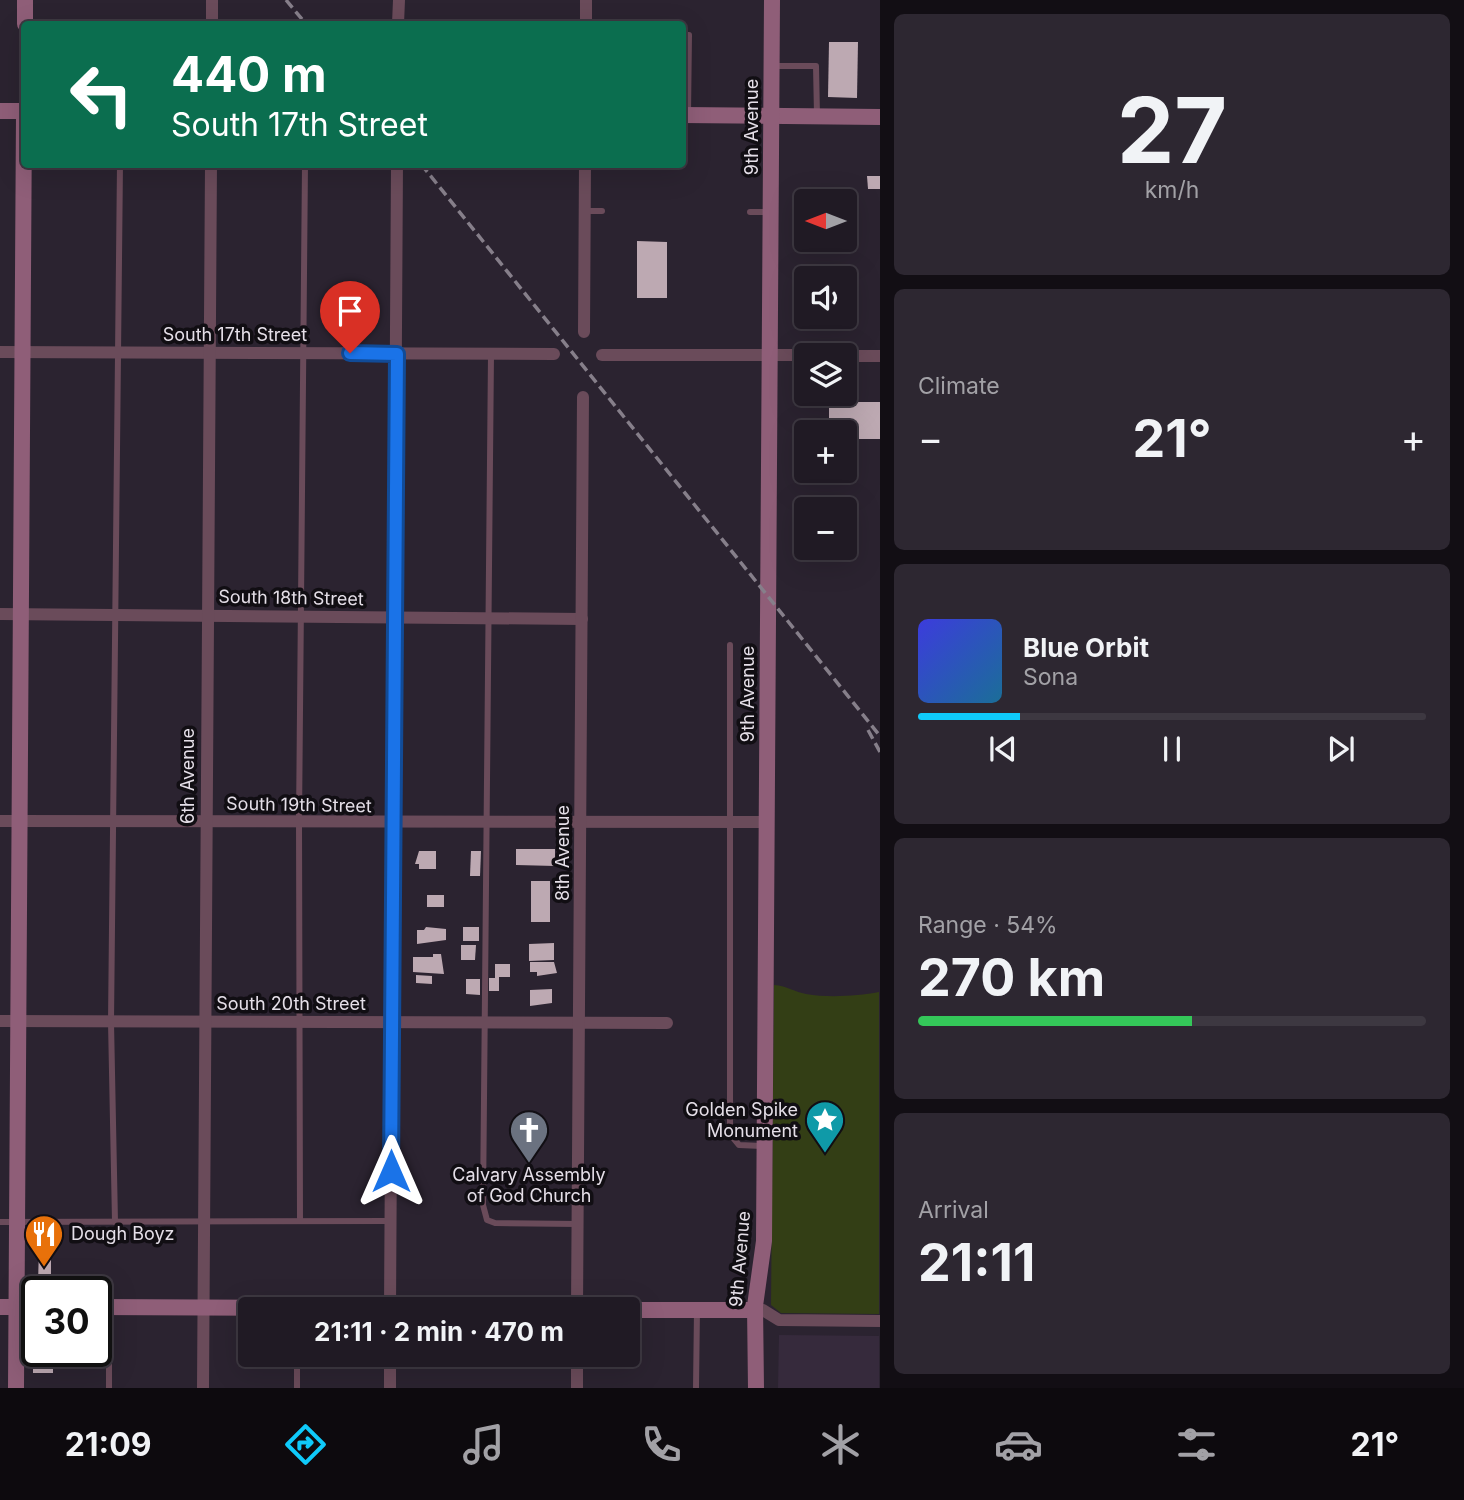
<!DOCTYPE html>
<html lang="en">
<head>
<meta charset="utf-8">
<style>
	:root { --surface:#201a24; --page:#2d2731; --text:#f1f3f6; --muted:#a2a1a6; --line:#3d3841; --accent:#0fcafa }
	body { margin:0; font-family:Inter,sans-serif; background:var(--page); color:var(--text); height:100vh; display:flex; flex-direction:column; font-size:26px; white-space:nowrap }
	* { box-sizing:border-box; margin:0 }
	p { font-size:23px; color:var(--muted) }
	.icon { flex:none; width:38px; height:38px; fill:none; stroke:currentColor; stroke-width:2; stroke-linecap:round; stroke-linejoin:round }
	.map { position:relative; flex:1; overflow:hidden }
	.panel { display:flex; flex-direction:column; gap:14px; padding:14px; background:#120e14; width:584px }
	.panel>* { flex:none }
	.guide { position:absolute; left:21px; top:21px; width:665px; height:147px; border-radius:7px; box-shadow:0 7px 28px #0002,0 0 0 2px var(--line); background:#0b6e4f; color:#fff; overflow:hidden }
	.needle { width:46px; rotate:270deg }
	.tools { position:absolute; left:794px; top:189px; display:grid; gap:14px }
	.tools a { display:grid; place-items:center; width:63px; height:63px; border-radius:7px; background:var(--surface); box-shadow:0 7px 28px #0002,0 0 0 2px var(--line); font-size:35px }
	.speed { position:absolute; left:21px; top:1276px; display:flex; gap:14px; font-size:35px; font-weight:700; text-align:center }
	.speed>* { display:grid; place-content:center; width:91px; height:91px; border-radius:50%; background:var(--surface); box-shadow:0 7px 28px #0002,0 0 0 2px var(--line); line-height:1 }
	.speed .limit { border:4px solid #111; border-radius:10px; background:#fff; color:#111 }
	.pin { position:absolute; display:grid; place-items:center; width:60px; height:60px; color:#fff; margin:-72px -30px; border-radius:50% 50% 50% 0; rotate:-45deg; box-shadow:0 0 7px #0007 }
	.pin .icon { rotate:45deg }
	.me { position:absolute; width:77px; margin:-38px; rotate:0deg; stroke-linejoin:round; filter:drop-shadow(0 0 5px #0008) }
	.turn { display:flex; align-items:center; gap:24px; height:147px; padding:0 35px; font-size:32px }
	.turn .icon { width:91px; height:91px; stroke-width:2.5 }
	.turn b { display:block; font-size:49px; line-height:60px }
	.big { font-size:52px; font-weight:700; line-height:1.1 }
	.panel .widget { flex:1; display:flex; flex-direction:column; justify-content:center; gap:10px; min-width:0; padding:0 24px; border-radius:10px; background:var(--page) }
	.panel .dial { align-items:center; gap:0 }
	.dial b { font-size:91px; line-height:1 }
	.song { display:flex; align-items:center; gap:21px }
	.cover { width:84px; height:84px; border-radius:10px; background:linear-gradient(135deg,hsl(240 70% 55%),hsl(200 70% 35%)) }
	.played { height:7px; border-radius:4px; background:linear-gradient(90deg,var(--accent) 20%,var(--line) 20%) }
	.keys { display:flex; justify-content:space-around; direction:ltr }
	.heat { display:flex; justify-content:space-between; align-items:center; font-size:38px; direction:ltr }
	.charge { height:10px; border-radius:5px; background:linear-gradient(90deg,#34c759 54%,var(--line) 0) }
	.trip { position:absolute; left:238px; top:1297px; width:402px; height:70px; border-radius:7px; background:var(--surface); box-shadow:0 7px 28px #0002,0 0 0 2px var(--line); font-weight:700; line-height:70px; text-align:center }
	.tab-bar { display:flex; height:112px; justify-content:space-around; align-items:center; background:#0d0a0e; color:var(--muted) }
	.tab-bar .icon { width:49px; height:49px }
	.tab-bar .active { color:var(--accent) }
	.tab-bar b { font-size:32px; color:var(--text) }
	main { display:flex; flex:1; min-height:0 }
	.map>svg:first-child { display:block }
</style>
</head>
<body>
<main>
<div class="map">
<svg width="880" height="1388" viewBox="0 0 880 1388">
	<rect width="100%" height="100%" fill="#2b2330"/>
	<path fill="#362a3c" d="M779,1335L879,1336V1388H778Z"/>
	<path fill="#333e15" d="M774,985C787,986 795,992 806,994C829,998 857,996 879,992V1314L781,1313L771,1305Z"/>
	<g fill="#bda9b2">
		<path d="M829,42H858L857,98L828,97Z"/>
		<path d="M867,176H880V189H868Z"/>
		<path d="M637,241L667,242V298H637Z"/>
		<rect x="812" y="271" width="35" height="7"/>
		<rect x="812" y="317" width="35" height="10"/>
		<path d="M829,402H880V439H845V432H829Z"/>
		<path d="M516,849H555V866L516,865Z"/>
		<path d="M419,851H436V869H419V864H415Z"/>
		<path d="M471,851H481L480,876H470Z"/>
		<rect x="531" y="881" width="19" height="41"/>
		<rect x="427" y="895" width="17" height="12"/>
		<path d="M426,927L446,929V940L417,944V930H424Z"/>
		<rect x="463" y="927" width="16" height="14"/>
		<path d="M554,943V960L529,961V944Z"/>
		<path d="M461,945H476L475,960H461Z"/>
		<path d="M433,954H441L444,974L413,972V957H433Z"/>
		<path d="M530,962H554L557,973L537,976V972H530Z"/>
		<path d="M495,964H510V977H499V991H489V978H495Z"/>
		<path d="M416,975L432,976V984L416,983Z"/>
		<path d="M466,979H480V995L466,994Z"/>
		<path d="M552,989V1003L530,1006V990Z"/>
		<path d="M39,1249L51,1252V1286L38,1283Z"/>
		<path d="M96,1331H105V1364H93Z"/>
		<path d="M42,1351H53V1373H33V1359H38Z"/>
		<rect x="75" y="1351" width="14" height="11"/>
	</g>
	<g fill="none" stroke-linecap="round" stroke-linejoin="round">
		<g stroke="#6a4b5a" stroke-width="6">
			<path d="M682,35H689L688,114"/>
			<path d="M771,66H816L817,115"/>
			<path d="M585,211H602"/>
			<path d="M750,212H769"/>
			<path d="M491,354L483,1205L487,1220L495,1223L578,1224"/>
			<path d="M730,645V1134L739,1145L762,1146"/>
			<path d="M300,1221L299,821L305,164"/>
			<path d="M0,1222L391,1221"/>
			<path d="M115,1222L111,1022L120,164"/>
			<path d="M109,1388V1309"/>
			<path d="M297,1388V1354"/>
			<path d="M696,1388L697,1310"/>
		</g>
		<g stroke="#6a4b5a" stroke-width="12">
			<path d="M212,24V0"/>
			<path d="M398,24L399,0"/>
			<path d="M586,24V0"/>
			<path d="M584,332L585,164"/>
			<path d="M0,352L554,354"/>
			<path d="M602,355H807"/>
			<path d="M845,356H880"/>
			<path d="M0,614L582,619"/>
			<path d="M0,821L766,822"/>
			<path d="M0,1021L667,1023"/>
			<path d="M390,1309L397,164"/>
			<path d="M577,1309L583,397"/>
			<path d="M755,1310H763L779,1320L880,1321"/>
			<path d="M577,1354V1388"/>
			<path d="M203,1388L211,164"/>
			<path d="M390,1388V1354"/>
		</g>
		<g stroke="#8f5e78" stroke-width="16">
			<path d="M25,24V0"/>
			<path d="M0,111H24"/>
			<path d="M682,115L880,117"/>
			<path d="M0,1307H37"/>
			<path d="M96,1307L493,1309"/>
			<path d="M628,1310H755"/>
			<path d="M16,1388L24,114"/>
			<path d="M756,1388L755,1306L764,1241L772,0"/>
		</g>
		<g stroke="#867f8a" stroke-width="3.5" stroke-dasharray="10 5" stroke-linecap="butt">
			<path d="M286,0L306,24"/>
			<path d="M421,164L880,736"/>
			<path d="M868,730L880,752"/>
		</g>
	</g>
	<g fill="none" stroke-linecap="round" stroke-linejoin="round">
		<g stroke="#114b97" stroke-width="18">
			<path id="route" d="M350,353L397,354L391,1171"/>
		</g>
		<use href="#route" stroke="#1a73e8" stroke-width="12"/>
	</g>
	<defs>
		<g id="sight-pin" transform="scale(2.0125)"><path d="M0 17L-7.5 6A9.5 9.5 0 1 1 7.5 6Z" fill="#0f9aa8" stroke="#110e13"/><path d="M0-6L1.8-2.2L6-1.7L2.9 1.2L3.7 5.4L0 3.3L-3.7 5.4L-2.9 1.2L-6-1.7L-1.8-2.2Z" fill="#fff"/></g>
		<g id="church-pin" transform="scale(2.0125)"><path d="M0 17L-7.5 6A9.5 9.5 0 1 1 7.5 6Z" fill="#6b7280" stroke="#110e13"/><path d="M-1.2-6h2.4v3.5h3.3v2.4h-3.3V6h-2.4V-.1h-3.3v-2.4h3.3Z" fill="#fff"/></g>
		<g id="restaurant-pin" transform="scale(2.0125)"><path d="M0 17L-7.5 6A9.5 9.5 0 1 1 7.5 6Z" fill="#e8710a" stroke="#110e13"/><path d="M-5-6h1v4h1v-4h1v4h1v-4h1v5L-1.5 .5V6h-2V.5L-5-1ZM5-6V6H3V1.5H1.5Q1.5-4 5-6Z" fill="#fff"/></g>
	</defs>
	<g fill-rule="evenodd">
		<use href="#sight-pin" x="825" y="1120"/>
		<use href="#church-pin" x="529" y="1130"/>
		<use href="#restaurant-pin" x="44" y="1234"/>
	</g>
	<g text-anchor="middle" stroke-width="7" stroke-linejoin="round" paint-order="stroke">
		<g font-size="18" fill="#e5dfe8" stroke="#110e13">
			<text transform="translate(752 127) rotate(-90)" y="6">9th Avenue</text>
			<text x="235" y="341">South 17th Street</text>
			<text transform="translate(291 598) rotate(1)" y="6">South 18th Street</text>
			<text transform="translate(748 694) rotate(-90)" y="6">9th Avenue</text>
			<text transform="translate(188 776) rotate(-90)" y="6">6th Avenue</text>
			<text transform="translate(299 805) rotate(1)" y="6">South 19th Street</text>
			<text transform="translate(563 853) rotate(-90)" y="6">8th Avenue</text>
			<text x="291" y="1010">South 20th Street</text>
			<text transform="translate(740 1259) rotate(-85)" y="6">9th Avenue</text>
		</g>
		<g font-size="18" fill="#e5dfe8" stroke="#110e13" text-anchor="end">
			<text x="798" y="1116">Golden Spike<tspan x="798" dy="21">Monument</tspan></text>
			<text x="529" y="1181" text-anchor="middle">Calvary Assembly<tspan x="529" dy="21">of God Church</tspan></text>
			<text x="71" y="1240" text-anchor="start">Dough Boyz</text>
		</g>
	</g>
</svg>
<div class="tools">
<a><svg class="needle" viewBox="-14 -14 28 28"><path d="M0-13l5 13h-10z" fill="#e53935"/><path d="M0 13l5-13h-10z" fill="#a2a1a6"/></svg></a>
<a><svg class="icon" aria-label="sound" viewBox="0 0 24 24"><path d="M4 9h4l5-4v14l-5-4H4zM17 9q2 3 0 6"/></svg></a>
<a><svg class="icon" aria-label="layers" viewBox="0 0 24 24"><path d="M12 4l9 5-9 5-9-5zM3 14l9 5 9-5"/></svg></a>
<a>+</a>
<a>−</a>
</div>
<div class="speed"><div class="limit">30</div></div>
<div class="pin" style="left:350px;top:353px;background:#d93025"><svg class="icon" aria-label="arrive" viewBox="0 0 24 24"><path d="M6 21V4h12l-3 4 3 4H6"/></svg></div>
<svg class="me" style="left:391px;top:1171px" viewBox="-20 -20 40 40"><path d="M0-17L14 15 0 8-14 15z" fill="#1a73e8" stroke="#fff" stroke-width="4"/></svg>
<div class="trip">21:11 · 2 min · 470 m</div>
<div class="guide">
<div class="turn"><svg class="icon" aria-label="left" viewBox="0 0 24 24"><path d="M17 20v-9H6M10 6l-5 5 5 5"/></svg><div><b>440 m</b>South 17th Street</div></div>
</div>
</div>
<section class="panel">
<div class="widget dial"><b>27</b><p>km/h</p></div>
<div class="widget"><p>Climate</p>
<div class="heat"><a>−</a><b class="big">21°</b><a>+</a></div>
</div>
<div class="widget">
<div class="song"><i class="cover"></i><div><b>Blue Orbit</b><p>Sona</p></div></div>
<div class="played"></div>
<div class="keys"><svg class="icon" aria-label="previous" viewBox="0 0 24 24"><path d="M18 5L8 12l10 7zM5 5v14"/></svg><svg class="icon" aria-label="pause" viewBox="0 0 24 24"><path d="M8 5v14M16 5v14"/></svg><svg class="icon" aria-label="next" viewBox="0 0 24 24"><path d="M6 5l10 7-10 7zM19 5v14"/></svg></div>
</div>
<div class="widget"><p>Range · 54%</p><b class="big">270 km</b><div class="charge"></div></div>
<div class="widget"><p>Arrival</p><b class="big">21:11</b></div>
</section>
</main>
<nav class="tab-bar">
<b>21:09</b>
<svg class="icon active" aria-label="directions" viewBox="0 0 24 24"><path d="M12 3l9 9-9 9-9-9zM9 14v-3h6M13 9l2 2-2 2"/></svg>
<svg class="icon" aria-label="music" viewBox="0 0 24 24"><path d="M9 18V5l10-2v13"/><circle cx="6" cy="18" r="3"/><circle cx="16" cy="16" r="3"/></svg>
<svg class="icon" aria-label="phone" viewBox="0 0 24 24"><path d="M5 4h4l2 5-3 2q2 4 5 5l2-3 5 2v4C11 20 4 13 5 4z"/></svg>
<svg class="icon" aria-label="climate" viewBox="0 0 24 24"><path d="M12 3v18M4 7l16 10M4 17L20 7"/></svg>
<svg class="icon" aria-label="car" viewBox="0 0 24 24"><path d="M5 17H2v-5l4-1 3-4h7l3 4 3 1v5h-3M9 17h6M6 11h13"/><circle cx="7" cy="17" r="2"/><circle cx="17" cy="17" r="2"/></svg>
<svg class="icon" aria-label="filters" viewBox="0 0 24 24"><path d="M4 7h16M4 17h16"/><circle cx="9" cy="7" r="2"/><circle cx="15" cy="17" r="2"/></svg>
<b>21°</b>
</nav>
</body>
</html>
